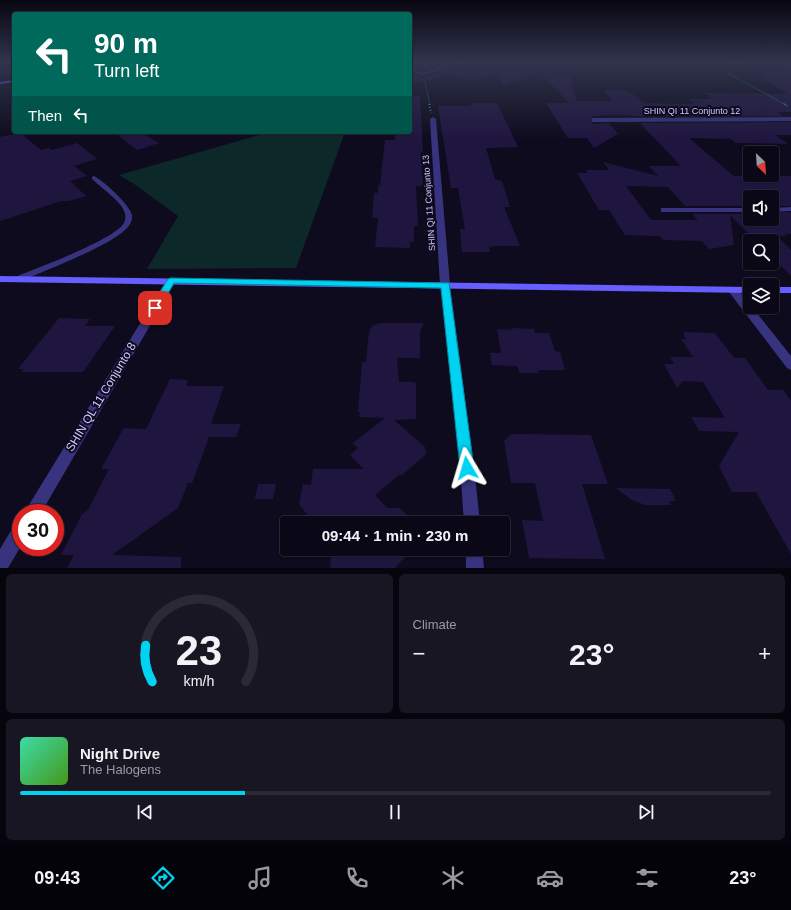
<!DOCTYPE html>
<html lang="en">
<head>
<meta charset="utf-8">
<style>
	:root { --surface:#0a0816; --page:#181623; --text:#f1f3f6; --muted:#999aa1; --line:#2a2935; --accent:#00d2f2 }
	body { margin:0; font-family:Helvetica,sans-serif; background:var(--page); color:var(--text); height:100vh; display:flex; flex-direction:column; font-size:15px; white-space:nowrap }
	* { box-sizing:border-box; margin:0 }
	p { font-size:13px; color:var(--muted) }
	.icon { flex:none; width:22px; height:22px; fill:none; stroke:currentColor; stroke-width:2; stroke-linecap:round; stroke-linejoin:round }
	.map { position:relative; height:568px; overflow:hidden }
	.panel { display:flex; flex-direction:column; gap:6px; padding:6px; background:#06040c; flex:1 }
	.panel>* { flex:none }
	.banner { position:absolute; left:12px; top:12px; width:400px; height:122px; border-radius:4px; box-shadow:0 1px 3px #0004,0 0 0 1px var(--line); background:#00695c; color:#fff; overflow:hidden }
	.needle { width:26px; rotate:155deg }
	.controls { position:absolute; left:743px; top:146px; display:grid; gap:8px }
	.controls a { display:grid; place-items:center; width:36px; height:36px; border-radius:4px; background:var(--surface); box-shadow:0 1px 3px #0004,0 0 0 1px var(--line); font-size:20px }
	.speed { position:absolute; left:12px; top:504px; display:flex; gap:8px; font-size:20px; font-weight:700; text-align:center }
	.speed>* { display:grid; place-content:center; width:52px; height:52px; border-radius:50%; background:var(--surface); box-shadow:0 1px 3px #0004,0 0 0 1px var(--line); line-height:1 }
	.speed .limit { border:6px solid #d22; background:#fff; color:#111 }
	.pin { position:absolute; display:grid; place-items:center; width:34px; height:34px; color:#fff; margin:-17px; border-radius:8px; box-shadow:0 2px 6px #0006 }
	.me { position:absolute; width:44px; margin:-22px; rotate:353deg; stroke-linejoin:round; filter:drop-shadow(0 0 3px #0008) }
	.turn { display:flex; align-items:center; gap:14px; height:84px; padding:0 16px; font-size:18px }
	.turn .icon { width:52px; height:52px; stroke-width:2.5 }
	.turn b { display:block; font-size:28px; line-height:34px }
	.then { display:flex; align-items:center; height:38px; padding:0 16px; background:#0003; gap:8px; font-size:15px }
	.big { font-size:30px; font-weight:600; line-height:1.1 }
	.panel .widget { flex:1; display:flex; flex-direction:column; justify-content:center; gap:6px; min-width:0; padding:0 14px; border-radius:6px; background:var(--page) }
	.panel .dial { align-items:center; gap:0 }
	.dial svg { height:104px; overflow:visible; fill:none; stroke:var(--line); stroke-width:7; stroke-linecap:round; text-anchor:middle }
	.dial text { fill:var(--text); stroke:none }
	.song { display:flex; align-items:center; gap:12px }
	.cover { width:48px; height:48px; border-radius:6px; background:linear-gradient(135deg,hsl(160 70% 55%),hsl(100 70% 35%)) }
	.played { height:4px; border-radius:2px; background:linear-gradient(90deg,var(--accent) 30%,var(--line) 30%) }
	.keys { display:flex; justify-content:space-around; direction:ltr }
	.heat { display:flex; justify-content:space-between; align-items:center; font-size:22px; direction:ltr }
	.panel .tiles { flex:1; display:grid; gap:6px; grid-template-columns:1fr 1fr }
	.widget:last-child { grid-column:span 2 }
	.trip { position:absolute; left:280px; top:516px; width:230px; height:40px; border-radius:4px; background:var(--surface); box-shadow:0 1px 3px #0004,0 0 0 1px var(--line); font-weight:600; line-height:40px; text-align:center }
	.tab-bar { display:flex; height:64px; justify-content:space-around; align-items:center; background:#040309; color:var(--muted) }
	.tab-bar .icon { width:28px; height:28px }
	.tab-bar .active { color:var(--accent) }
	.tab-bar b { font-size:18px; color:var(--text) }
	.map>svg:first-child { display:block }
</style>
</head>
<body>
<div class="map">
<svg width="791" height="568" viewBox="0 0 791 568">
	<rect width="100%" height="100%" fill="#0e0b1e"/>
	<path fill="#0d2828" d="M270,132H345L296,268L147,269L178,216L137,186L119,175Z"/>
	<g fill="#1f1640">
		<path d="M423,61H446L452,62L423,71L410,69V64Z"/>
		<path d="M473,61L481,62L500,66L510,62L560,74H570L577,101H613L603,90L629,91L644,103L695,104L688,99H713L705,93L789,94L756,76H764L751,69H791V112H777L782,116H633L631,115H601L603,116H593L589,120L593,124L609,123L618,134L594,148L587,138H568L546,103H569L540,72L504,86L496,72L475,80L447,75L432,80L410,83V74L423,76Z"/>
		<path d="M14,62V75L3,77L0,64Z"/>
		<path d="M410,96H420L423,152H421L423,186H416L418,226H414V242H410V248L375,247L378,218H372L374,193H378V185H380L385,140H395V132H410Z"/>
		<path d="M471,103H497L518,147L486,148L495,179L502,181L510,207H504L520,246H492V247H489L490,252H462L460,229H465L458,188H451L438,106H471Z"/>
		<path d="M791,122V135H775L788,144L748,143H736L731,139L689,138L734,176H791V206H772V197H750V206H685L668,187L626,186L651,220H698L692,214H750V219H772V213L791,212V234H784L787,236H777L791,250V276L772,257V241H756L730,215L734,245L709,249L702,241L663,240L660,236L625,235L609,210H599L577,173H588L586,170H609L603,162L658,176L649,166H681L640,123Z"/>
		<path d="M114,132H140L159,143L137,150Z"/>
		<path d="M20,133L41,150L49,148L52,150L77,143L97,159L74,166L87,176L70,181L86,196L69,201H61L0,221V137Z"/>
		<path d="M59,318L90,319L85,326H115L83,372H21L24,369H18Z"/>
		<path d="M382,323H424L420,331V358H397L399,382H415L416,385V419L394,420L425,447L426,454L401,476L400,474L375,495L387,508H400L414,523H314L299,504L303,484L311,485L313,469H364L350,455L358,448L353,443L385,418L359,417L360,412H358L362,362H366L369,331L373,325Z"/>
		<path d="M511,328L534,329L535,333H549L555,351L560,352L565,370H538L539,373H520L517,366L492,365L490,353H501L497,329L512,330Z"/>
		<path d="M683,332L715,333L734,358H745L768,390H783L791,401V554L756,492H732L719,466L739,432L699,431L691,417L725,418L703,382L683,381L677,388L664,364H674L670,357H693L681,339H686Z"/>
		<path d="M170,379L188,380L186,386H224L211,424H241L236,437H209L192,483H188L178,508L112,555L181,557V568H67L74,555H61L82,514L88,510L109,469H101L116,442L124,428L146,429Z"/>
		<path d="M511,434L591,435L608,484H582L605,559L529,558L522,520L543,521L535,483H511L504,441Z"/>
		<path d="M258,484H276L273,499H255Z"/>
		<path d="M616,488L670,489L676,501H669L671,505H645L632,500Z"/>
		<path d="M332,549H412L395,568H330Z"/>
	</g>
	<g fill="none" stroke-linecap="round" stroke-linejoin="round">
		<g stroke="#26b4b0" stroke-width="1" stroke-dasharray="1 1.5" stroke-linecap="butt">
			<path d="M726,72L786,105"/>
			<path d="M425,82L430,105"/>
		</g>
		<g stroke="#26b4b0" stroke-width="1.5" stroke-dasharray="1 2" stroke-linecap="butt">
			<path d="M429,104L431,113"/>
			<path d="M784,104L789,107"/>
		</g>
		<path fill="#38337f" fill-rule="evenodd" d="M94,176C104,181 129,204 132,215C132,218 132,221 130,224C120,243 43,271 21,281H15L14,279L15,277C37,268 114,240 124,223C125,221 126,217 125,214C124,203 100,187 92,179V177Z"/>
		<g fill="#38337f" fill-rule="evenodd">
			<path d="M460,61H466L423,75L410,72V70L423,73Z"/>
			<path d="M703,61L791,66V68L705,62Z"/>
			<path d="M433,117L436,119L450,285L474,467L480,523H464L460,467L440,285L430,119Z"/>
			<path d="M791,117V121L593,122L590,120L593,118Z"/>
			<path d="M791,207V211L772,212V208Z"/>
			<rect x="661" y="208" width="89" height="4"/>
			<path d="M171,278L176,281L41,513H24L166,281Z"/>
			<path d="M733,287L737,288L750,305V307H752L791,356V370L787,368L729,292L728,290Z"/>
			<path d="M21,522V546L8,568H0V549L15,524Z"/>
			<path d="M466,549H482L484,568H466Z"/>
		</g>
		<g fill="#675eff" fill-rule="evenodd">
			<path d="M14,80V82L0,84V82Z"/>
			<path d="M0,276L750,287V293L0,282Z"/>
			<rect x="772" y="287" width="19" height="6"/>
		</g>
	</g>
	<linearGradient id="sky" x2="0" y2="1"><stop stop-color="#080610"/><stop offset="0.44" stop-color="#30344c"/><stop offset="1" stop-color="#30344c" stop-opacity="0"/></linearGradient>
	<rect width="791" height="140" fill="url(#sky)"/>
	<path fill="#00d2f2" stroke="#00889d" d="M171,278L449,283L474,468L472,472L467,474L462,472L460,468L441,288L174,283L158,310H152L150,308L168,279Z"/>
	<g text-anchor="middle" stroke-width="4" stroke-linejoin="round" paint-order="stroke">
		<g font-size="9" fill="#cfc7ff" stroke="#0e0b1e">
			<text x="692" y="114">SHIN QI 11 Conjunto 12</text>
			<text transform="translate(429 203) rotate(-94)" y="3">SHIN QI 11 Conjunto 13</text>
		</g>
		<g font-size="12" fill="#cfc7ff" stroke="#0e0b1e">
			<text transform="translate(101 397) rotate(-59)" y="4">SHIN QL 11 Conjunto 8</text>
		</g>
	</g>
</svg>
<div class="controls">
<a><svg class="needle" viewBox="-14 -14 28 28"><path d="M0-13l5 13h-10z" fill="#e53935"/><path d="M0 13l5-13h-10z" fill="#999aa1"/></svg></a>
<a><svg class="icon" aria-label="sound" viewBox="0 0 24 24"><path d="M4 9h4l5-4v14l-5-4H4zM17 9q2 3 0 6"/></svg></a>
<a><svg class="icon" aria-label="search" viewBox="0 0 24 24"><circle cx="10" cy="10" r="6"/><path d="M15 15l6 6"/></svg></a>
<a><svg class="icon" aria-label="layers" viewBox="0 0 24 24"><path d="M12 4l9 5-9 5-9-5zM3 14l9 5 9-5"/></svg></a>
</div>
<div class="speed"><div class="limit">30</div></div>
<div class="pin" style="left:155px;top:308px;background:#d93025"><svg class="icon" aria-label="arrive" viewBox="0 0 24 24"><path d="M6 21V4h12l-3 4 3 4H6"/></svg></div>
<svg class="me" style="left:467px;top:468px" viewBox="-20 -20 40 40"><path d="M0-17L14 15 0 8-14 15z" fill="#00d2f2" stroke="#fff" stroke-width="4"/></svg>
<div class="trip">09:44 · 1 min · 230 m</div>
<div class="banner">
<div class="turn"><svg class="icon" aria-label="left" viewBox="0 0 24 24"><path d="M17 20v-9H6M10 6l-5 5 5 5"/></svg><div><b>90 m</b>Turn left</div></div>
<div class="then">Then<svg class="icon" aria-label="left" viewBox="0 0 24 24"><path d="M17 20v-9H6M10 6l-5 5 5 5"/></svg></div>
</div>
</div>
<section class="panel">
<div class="tiles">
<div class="widget dial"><svg viewBox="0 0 100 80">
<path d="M14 69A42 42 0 1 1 86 69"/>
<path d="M14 69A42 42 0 0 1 9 41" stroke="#00d2f2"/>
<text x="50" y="56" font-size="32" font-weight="700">23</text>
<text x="50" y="72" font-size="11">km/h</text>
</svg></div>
<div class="widget"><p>Climate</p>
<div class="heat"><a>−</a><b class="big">23°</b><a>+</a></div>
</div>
<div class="widget">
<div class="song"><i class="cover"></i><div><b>Night Drive</b><p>The Halogens</p></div></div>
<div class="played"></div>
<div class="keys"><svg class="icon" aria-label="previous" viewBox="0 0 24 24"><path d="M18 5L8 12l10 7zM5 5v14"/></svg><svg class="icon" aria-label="pause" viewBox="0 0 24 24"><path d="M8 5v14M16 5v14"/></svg><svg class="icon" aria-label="next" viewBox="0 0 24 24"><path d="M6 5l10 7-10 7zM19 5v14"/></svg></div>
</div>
</div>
</section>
<nav class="tab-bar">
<b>09:43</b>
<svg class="icon active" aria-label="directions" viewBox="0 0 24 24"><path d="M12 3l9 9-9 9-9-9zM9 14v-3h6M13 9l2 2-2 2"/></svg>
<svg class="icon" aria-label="music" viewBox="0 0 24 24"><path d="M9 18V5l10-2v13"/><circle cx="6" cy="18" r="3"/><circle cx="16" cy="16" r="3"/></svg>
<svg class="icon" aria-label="phone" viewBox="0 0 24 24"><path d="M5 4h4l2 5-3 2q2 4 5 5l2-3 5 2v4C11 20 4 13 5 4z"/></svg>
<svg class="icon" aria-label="climate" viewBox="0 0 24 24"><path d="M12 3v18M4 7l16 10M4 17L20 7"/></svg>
<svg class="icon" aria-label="car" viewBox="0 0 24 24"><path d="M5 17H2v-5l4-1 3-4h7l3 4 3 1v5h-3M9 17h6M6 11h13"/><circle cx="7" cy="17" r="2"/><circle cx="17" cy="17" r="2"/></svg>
<svg class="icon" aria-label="filters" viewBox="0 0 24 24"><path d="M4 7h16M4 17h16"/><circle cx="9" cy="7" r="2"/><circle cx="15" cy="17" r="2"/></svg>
<b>23°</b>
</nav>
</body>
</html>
